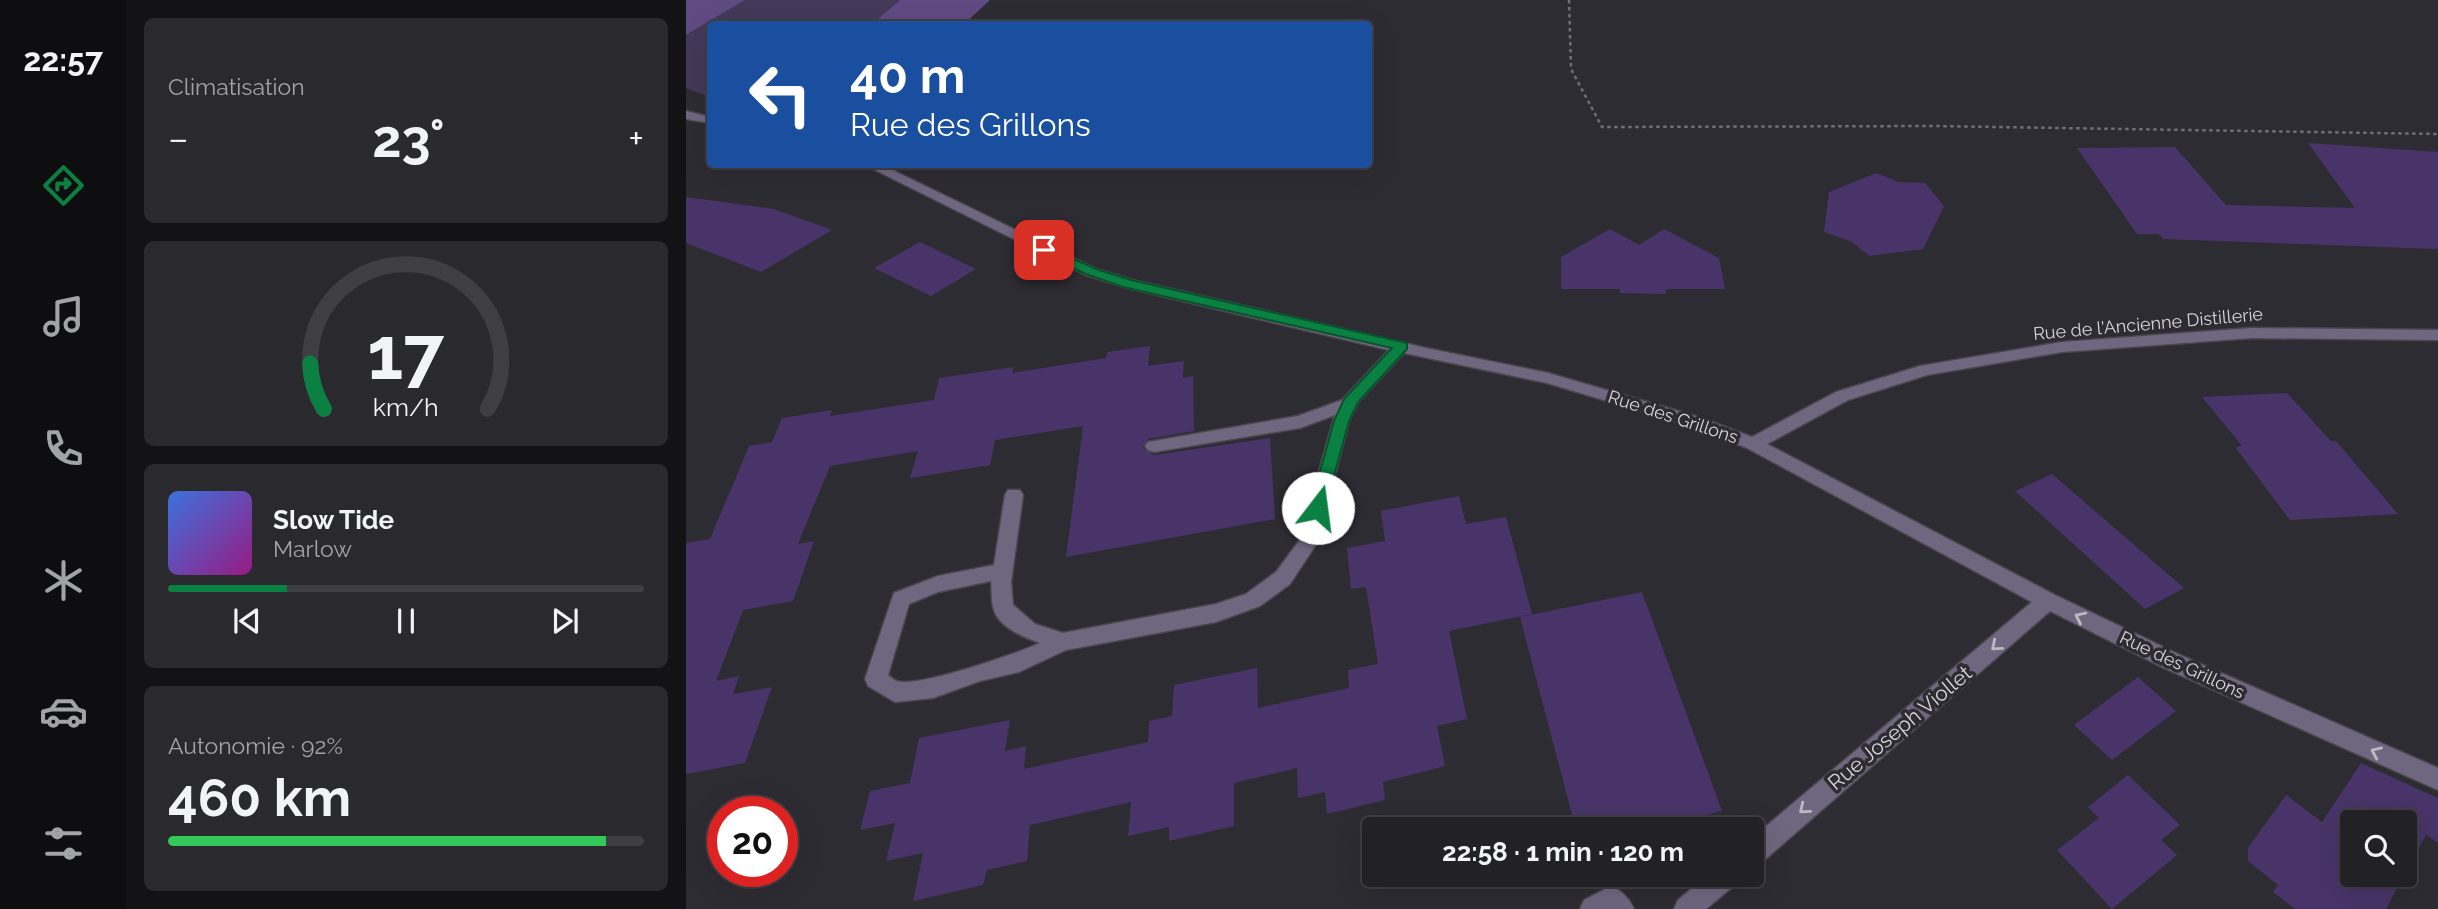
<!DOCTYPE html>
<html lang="fr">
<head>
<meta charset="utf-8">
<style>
	:root { --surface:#222126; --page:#2a292e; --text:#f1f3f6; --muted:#a2a3a7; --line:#3f3e43; --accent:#0b8043 }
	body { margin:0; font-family:Raleway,sans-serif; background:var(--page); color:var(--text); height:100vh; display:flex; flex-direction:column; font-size:26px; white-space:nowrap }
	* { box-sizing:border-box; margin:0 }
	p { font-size:23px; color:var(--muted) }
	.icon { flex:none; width:38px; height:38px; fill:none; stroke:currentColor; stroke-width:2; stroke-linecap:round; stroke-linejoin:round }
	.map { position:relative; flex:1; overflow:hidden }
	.side { display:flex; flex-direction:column; gap:18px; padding:18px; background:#131215; width:560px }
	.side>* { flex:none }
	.banner { position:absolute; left:21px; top:21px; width:665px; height:147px; border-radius:7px; box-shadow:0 7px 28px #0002,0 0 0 2px var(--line); background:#1a4fa0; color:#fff; overflow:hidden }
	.tools { position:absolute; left:1654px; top:810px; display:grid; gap:14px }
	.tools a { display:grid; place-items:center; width:77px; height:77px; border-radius:7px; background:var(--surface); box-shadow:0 7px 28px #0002,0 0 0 2px var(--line); font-size:35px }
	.speed { position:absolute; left:21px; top:796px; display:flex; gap:14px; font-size:35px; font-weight:700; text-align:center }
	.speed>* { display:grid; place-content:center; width:91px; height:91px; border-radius:50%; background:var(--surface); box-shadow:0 7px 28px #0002,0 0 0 2px var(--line); line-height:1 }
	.speed .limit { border:10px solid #d22; background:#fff; color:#111 }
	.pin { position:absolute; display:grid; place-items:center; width:60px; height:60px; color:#fff; margin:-30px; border-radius:14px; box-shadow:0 4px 10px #0006 }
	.me { position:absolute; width:77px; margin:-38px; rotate:15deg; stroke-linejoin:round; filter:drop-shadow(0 0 5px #0008) }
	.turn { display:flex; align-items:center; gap:24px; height:147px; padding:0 28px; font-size:32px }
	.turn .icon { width:91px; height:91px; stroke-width:2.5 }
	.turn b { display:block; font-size:49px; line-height:60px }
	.big { font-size:52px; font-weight:700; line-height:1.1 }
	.side .tile { flex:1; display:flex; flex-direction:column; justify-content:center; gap:10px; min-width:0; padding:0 24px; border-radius:10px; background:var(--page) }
	.side .dial { align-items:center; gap:0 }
	.dial svg { height:182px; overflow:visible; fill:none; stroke:var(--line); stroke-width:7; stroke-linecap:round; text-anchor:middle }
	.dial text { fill:var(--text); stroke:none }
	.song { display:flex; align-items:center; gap:21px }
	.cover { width:84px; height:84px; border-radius:10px; background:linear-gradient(135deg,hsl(220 70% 55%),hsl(310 70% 35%)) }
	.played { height:7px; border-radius:4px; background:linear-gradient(90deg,var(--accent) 25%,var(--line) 25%) }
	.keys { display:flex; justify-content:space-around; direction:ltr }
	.heat { display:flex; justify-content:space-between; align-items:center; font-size:38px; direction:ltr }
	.charge { height:10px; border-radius:5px; background:linear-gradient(90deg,#34c759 92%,var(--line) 0) }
	.trip { position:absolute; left:676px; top:817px; width:402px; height:70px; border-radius:7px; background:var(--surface); box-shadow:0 7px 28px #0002,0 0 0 2px var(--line); font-weight:700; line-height:70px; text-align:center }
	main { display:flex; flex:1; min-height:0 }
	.tab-bar { display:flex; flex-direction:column; width:126px; justify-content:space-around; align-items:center; background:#0e0d0f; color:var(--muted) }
	.tab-bar .icon { width:49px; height:49px }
	.tab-bar .on { color:var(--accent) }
	.tab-bar b { font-size:32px; color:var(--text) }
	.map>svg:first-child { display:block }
</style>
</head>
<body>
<main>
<nav class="tab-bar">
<b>22:57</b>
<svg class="icon on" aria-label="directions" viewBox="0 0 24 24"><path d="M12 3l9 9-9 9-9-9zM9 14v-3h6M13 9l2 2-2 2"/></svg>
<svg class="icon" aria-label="music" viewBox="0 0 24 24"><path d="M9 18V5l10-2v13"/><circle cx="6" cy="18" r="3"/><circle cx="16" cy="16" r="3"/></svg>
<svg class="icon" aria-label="phone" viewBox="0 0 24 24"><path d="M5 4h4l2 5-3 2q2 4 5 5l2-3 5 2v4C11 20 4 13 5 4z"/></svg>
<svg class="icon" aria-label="climate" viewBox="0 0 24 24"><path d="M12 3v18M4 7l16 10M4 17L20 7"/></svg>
<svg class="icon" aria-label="car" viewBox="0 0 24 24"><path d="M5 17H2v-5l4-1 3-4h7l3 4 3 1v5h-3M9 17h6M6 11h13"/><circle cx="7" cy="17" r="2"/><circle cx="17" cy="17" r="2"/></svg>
<svg class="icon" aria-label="filters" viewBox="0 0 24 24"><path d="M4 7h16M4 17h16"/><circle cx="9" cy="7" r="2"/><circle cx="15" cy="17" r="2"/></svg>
</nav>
<section class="side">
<div class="tile"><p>Climatisation</p>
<div class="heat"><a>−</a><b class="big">23°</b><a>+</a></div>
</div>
<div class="tile dial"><svg viewBox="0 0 100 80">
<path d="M14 69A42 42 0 1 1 86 69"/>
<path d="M14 69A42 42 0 0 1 8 49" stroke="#0b8043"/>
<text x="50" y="56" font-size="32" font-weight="700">17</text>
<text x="50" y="72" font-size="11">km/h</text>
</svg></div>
<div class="tile">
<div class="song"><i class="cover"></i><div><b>Slow Tide</b><p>Marlow</p></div></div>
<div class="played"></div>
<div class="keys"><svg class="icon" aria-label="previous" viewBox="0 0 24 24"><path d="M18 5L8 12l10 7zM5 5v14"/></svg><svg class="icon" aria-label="pause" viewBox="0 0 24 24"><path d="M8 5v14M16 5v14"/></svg><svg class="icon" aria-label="next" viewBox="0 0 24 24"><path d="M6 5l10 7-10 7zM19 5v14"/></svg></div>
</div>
<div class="tile"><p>Autonomie · 92%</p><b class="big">460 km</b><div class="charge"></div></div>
</section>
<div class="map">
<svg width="1752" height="909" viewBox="0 0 1752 909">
	<rect width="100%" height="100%" fill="#2e2c33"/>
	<path fill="#443958" d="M59,0H214L186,24H24V97L0,88V35Z"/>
	<g fill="#5f4b82">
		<path d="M0,0H59L0,35Z"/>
		<path d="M214,0H304L278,24H186Z"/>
	</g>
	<g fill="#483468">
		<path d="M1622,143L1752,152V249L1477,239L1473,234H1451L1391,148L1489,147L1540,205L1669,208Z"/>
		<path d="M1190,173L1213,182L1239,183L1258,206L1237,249L1183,256L1166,242L1138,232L1143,192Z"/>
		<path d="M0,197L88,209L146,230L75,272L0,243Z"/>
		<path d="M924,229L953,245L978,229L1033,258L1039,289H980V294L934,293V289H875V257Z"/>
		<path d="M234,242L290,269L245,296L188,268Z"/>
		<path d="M464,346L462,366L498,361L497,378L507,376L508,431L462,439L457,448L468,455L584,438L589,519L380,557L397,426L309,440L304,465L224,478L232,451L144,466L112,544L128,541L107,601L57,610L30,681L53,676L47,694L86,687L59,763L0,774V543L24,539L63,446L86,442L96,418L146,410L144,416L248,400L253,378L328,367L326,373L420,358L421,352Z"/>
		<path d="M1601,393L1645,441H1650L1712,514L1604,520L1549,447L1556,446L1516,397Z"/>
		<path d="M1366,474L1498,588L1459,609L1329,491Z"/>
		<path d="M773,496L780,524L820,517L846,614L763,631L781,719L751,726L759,766L697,782L699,800L641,814L639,792L612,798L611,768L548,783V826L483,841V827L442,836L445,802L344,825L341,861L301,870L297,885L227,901L237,853L200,861L209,823L174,830L184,791L224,783L233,738L324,720L319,751L340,746L338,769L462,742L463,721L486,716L488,685L571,668L572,708L663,688L662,670L692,664L680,587L665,589L661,548L699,541L695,511Z"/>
		<path d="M956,592L1036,811L964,830H890L834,617Z"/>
		<path d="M1452,677L1490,711L1426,760L1388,725Z"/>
		<path d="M1675,763L1752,798V843L1740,835L1718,875V822H1666V875H1718L1700,909H1609L1587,892L1592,885L1562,861V848L1600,795L1636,822Z"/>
		<path d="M1442,775L1494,825L1475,840L1491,855L1426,909L1371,850L1413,818L1402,807Z"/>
	</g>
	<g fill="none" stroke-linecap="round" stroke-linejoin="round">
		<g stroke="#49474d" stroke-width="3">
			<g id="minor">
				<path d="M0,111L24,117V123L0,119Z"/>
				<path d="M177,164H194L410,269L446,280L740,348L862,373L1013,417L1066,437L1150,392L1234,366L1376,342L1566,328L1752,330V340L1566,338L1376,352L1241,375L1162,400L1081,444L1369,595L1492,654L1752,768V790L1478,668L1364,611L1075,863L1066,866V838L1346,602L1061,448L1001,425L861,383L718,353L672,402L663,421L631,543L604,584L574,606L530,622L380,650L333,672L294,681L247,698L209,702L182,686L179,679L208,593L252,576L308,565L319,495L322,490H334L337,495L325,582L327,605L349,624L377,633L530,604L560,594L590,572L613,541L649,415L614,428L468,452L462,450L459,446L462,442L612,416L656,400L703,350L442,288L400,275ZM305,581C306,590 305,602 308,610C313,627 339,638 354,643C332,653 231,688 211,681C207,680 205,677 202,675L223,604L252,592Z"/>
				<path d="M1022,875H1053L1050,884L1020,909H988L992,900Z"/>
				<path d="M925,886C936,891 943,898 948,909H894L898,900Z"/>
			</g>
		</g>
		<path stroke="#716f75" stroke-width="2.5" stroke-dasharray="3.5 3.5" stroke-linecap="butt" d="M883,0L885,69L916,127L1249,126L1752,134"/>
		<use href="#minor" fill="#6f6780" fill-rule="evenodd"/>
	</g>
	<defs><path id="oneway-chevron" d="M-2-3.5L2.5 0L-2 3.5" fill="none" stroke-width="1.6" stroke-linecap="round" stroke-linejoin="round" transform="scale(1.75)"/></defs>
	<g stroke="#bcb9c2">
		<use href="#oneway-chevron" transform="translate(1394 617) rotate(-154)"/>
		<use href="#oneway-chevron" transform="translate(1310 646) rotate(140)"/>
		<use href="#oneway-chevron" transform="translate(1690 752) rotate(-156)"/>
		<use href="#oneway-chevron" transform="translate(1118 809) rotate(140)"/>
	</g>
	<path fill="#0b8043" stroke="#07532c" stroke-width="2" d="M358,246L410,269L445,280L721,343V349L672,402L663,421L638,512H626L624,508L648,421L658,399L706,348L437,287L400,274L354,253V247Z"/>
	<g text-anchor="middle" stroke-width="7" stroke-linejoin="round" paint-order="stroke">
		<g font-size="18" fill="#d5d4d8" stroke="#2e2c33">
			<text transform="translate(1462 324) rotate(-5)" y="6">Rue de l'Ancienne Distillerie</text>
			<text transform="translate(987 417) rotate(18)" y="6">Rue des Grillons</text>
			<text transform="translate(1496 665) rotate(25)" y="6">Rue des Grillons</text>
		</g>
		<g font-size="21" fill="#d5d4d8" stroke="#2e2c33">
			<text transform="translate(1214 728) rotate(-40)" y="7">Rue Joseph Viollet</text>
		</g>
	</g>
</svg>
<div class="tools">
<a><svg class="icon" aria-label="search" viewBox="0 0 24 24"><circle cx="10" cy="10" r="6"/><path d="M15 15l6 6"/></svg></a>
</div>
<div class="speed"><div class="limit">20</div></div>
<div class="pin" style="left:358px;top:250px;background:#d93025"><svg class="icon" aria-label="arrive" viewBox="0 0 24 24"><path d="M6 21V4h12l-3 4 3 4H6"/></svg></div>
<svg class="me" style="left:632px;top:508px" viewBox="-20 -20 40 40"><circle r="19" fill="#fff"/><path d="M0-13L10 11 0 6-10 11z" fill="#0b8043"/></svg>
<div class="trip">22:58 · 1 min · 120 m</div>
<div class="banner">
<div class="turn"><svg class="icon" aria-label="left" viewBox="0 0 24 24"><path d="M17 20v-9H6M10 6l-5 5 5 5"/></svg><div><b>40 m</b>Rue des Grillons</div></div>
</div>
</div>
</main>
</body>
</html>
